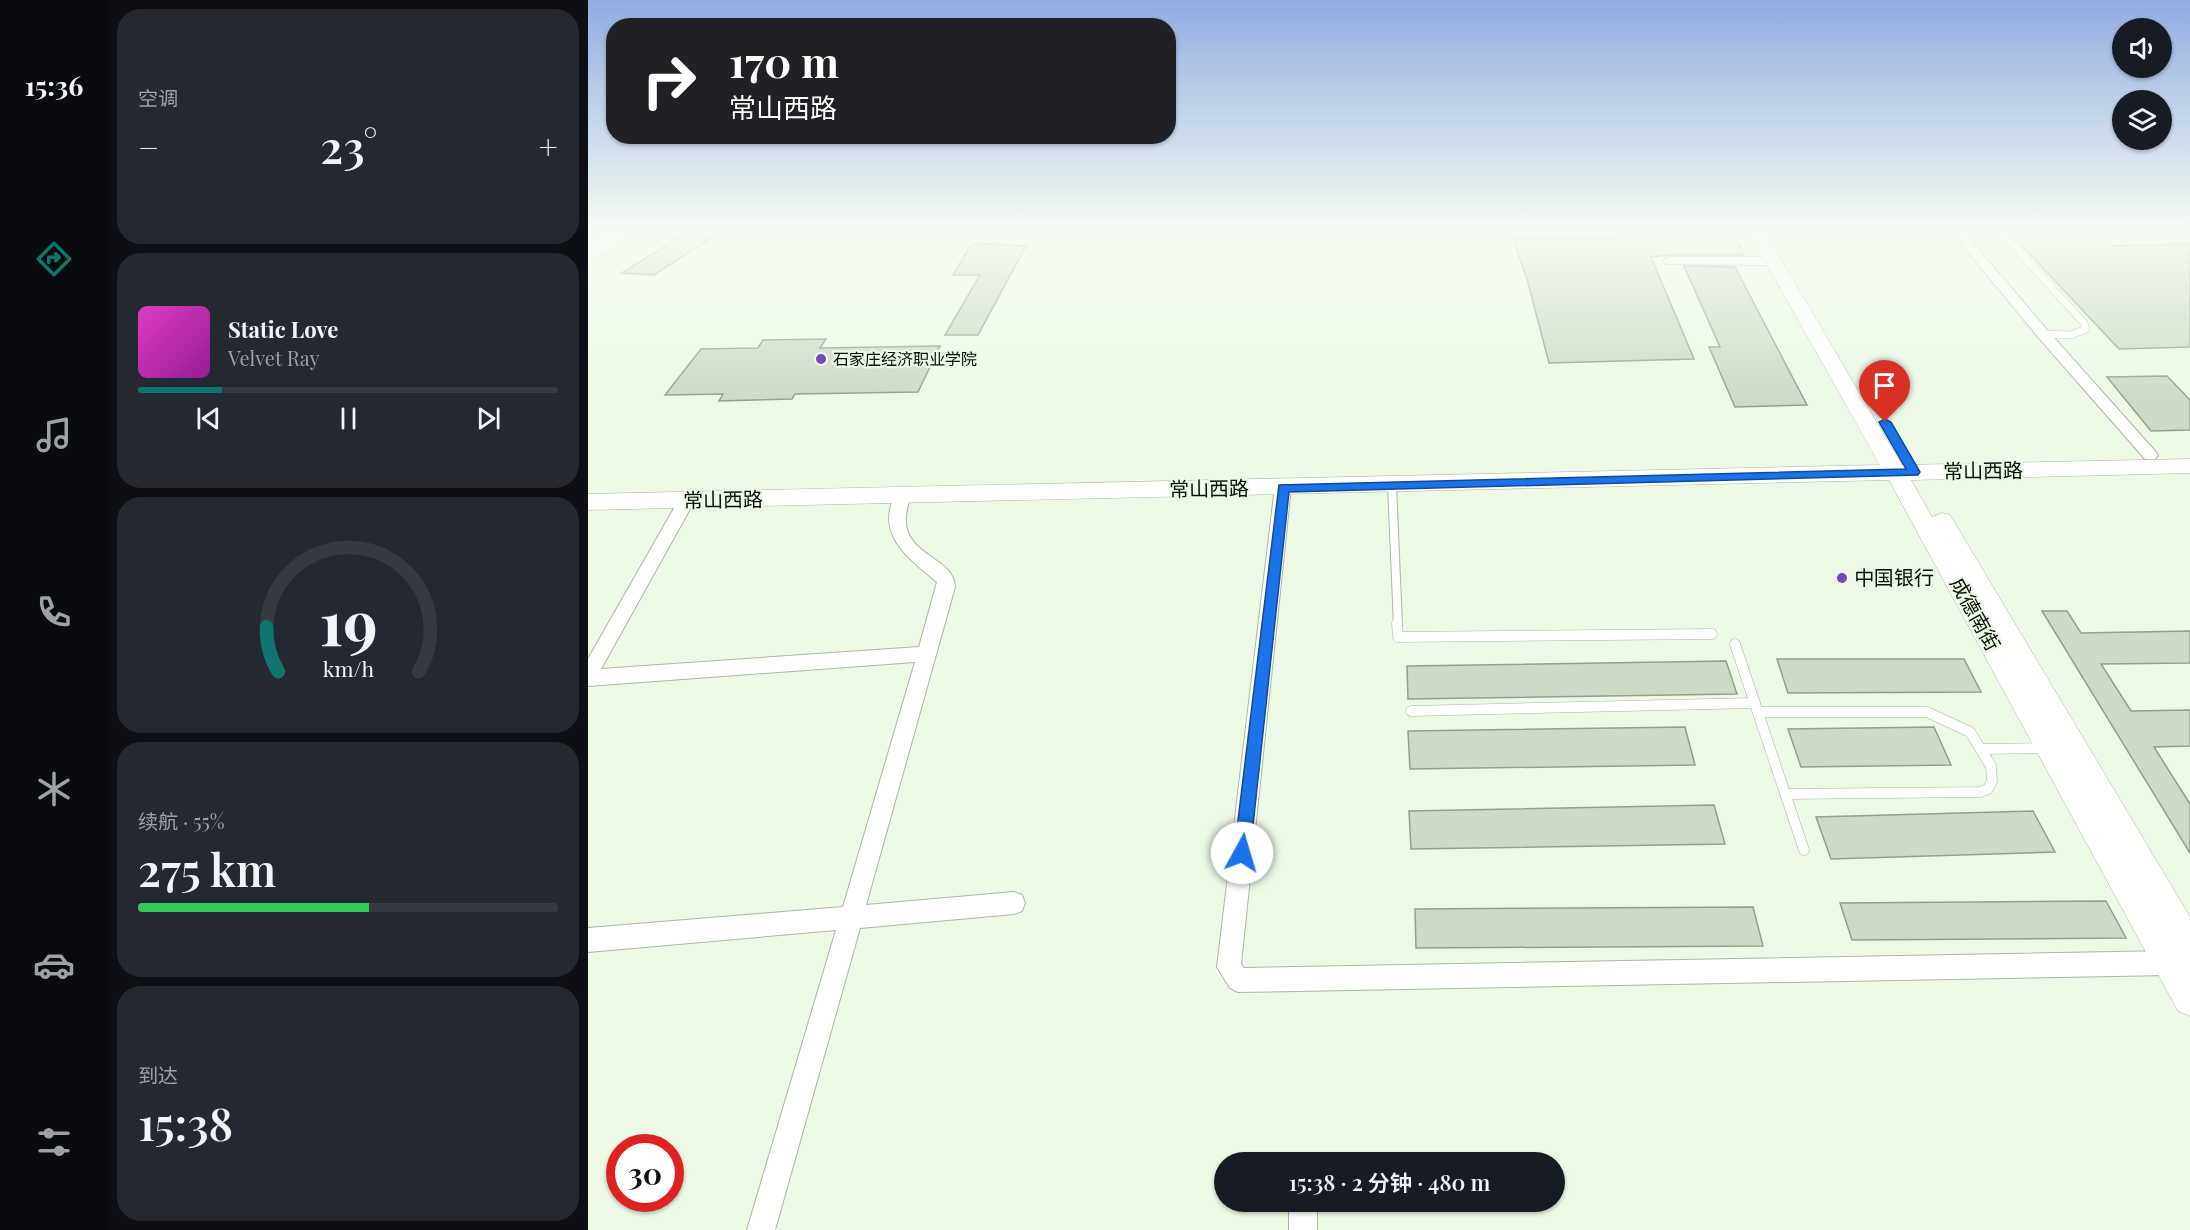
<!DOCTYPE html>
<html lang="zh">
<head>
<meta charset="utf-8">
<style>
	:root { --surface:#171b24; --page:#242831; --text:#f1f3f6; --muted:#9ea1a6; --line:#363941; --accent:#0f766e }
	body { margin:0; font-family:"Playfair Display","Noto Sans SC",serif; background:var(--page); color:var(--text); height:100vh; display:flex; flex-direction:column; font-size:22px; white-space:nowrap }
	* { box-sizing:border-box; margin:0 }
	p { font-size:20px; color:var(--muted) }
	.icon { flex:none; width:33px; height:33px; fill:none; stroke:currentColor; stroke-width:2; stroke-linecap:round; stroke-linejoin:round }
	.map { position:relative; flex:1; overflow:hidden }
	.panel { display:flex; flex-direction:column; gap:9px; padding:9px; background:#0d0f14; width:480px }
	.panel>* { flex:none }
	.top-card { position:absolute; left:18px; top:18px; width:570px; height:126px; border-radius:24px; box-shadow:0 2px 4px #0004; background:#202124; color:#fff; overflow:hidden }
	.tools { position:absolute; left:1524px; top:18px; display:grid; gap:12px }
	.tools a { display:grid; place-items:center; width:60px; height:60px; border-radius:50%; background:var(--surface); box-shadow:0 2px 4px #0004; font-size:30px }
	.speed { position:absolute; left:18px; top:1134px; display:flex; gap:12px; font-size:30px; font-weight:700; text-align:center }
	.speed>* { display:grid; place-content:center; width:78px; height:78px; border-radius:50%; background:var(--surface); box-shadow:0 2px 4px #0004; line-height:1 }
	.speed .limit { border:9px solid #d22; background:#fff; color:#111 }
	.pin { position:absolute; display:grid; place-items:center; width:51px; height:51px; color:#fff; margin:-62px -26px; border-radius:50% 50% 50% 0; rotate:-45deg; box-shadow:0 0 6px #0007 }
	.pin .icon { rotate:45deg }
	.me { position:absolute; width:66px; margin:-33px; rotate:6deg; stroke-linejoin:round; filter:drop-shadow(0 0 4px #0008) }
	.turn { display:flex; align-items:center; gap:21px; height:126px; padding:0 24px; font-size:27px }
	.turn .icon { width:78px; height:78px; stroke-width:2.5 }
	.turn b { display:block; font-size:42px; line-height:51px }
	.big { font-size:45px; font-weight:600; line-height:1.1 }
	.panel .tile { flex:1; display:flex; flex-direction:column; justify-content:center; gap:9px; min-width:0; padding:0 21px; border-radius:24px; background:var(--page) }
	.panel .dial { align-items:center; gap:0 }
	.dial svg { height:156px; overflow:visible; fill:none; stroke:var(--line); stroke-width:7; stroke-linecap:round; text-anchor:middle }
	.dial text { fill:var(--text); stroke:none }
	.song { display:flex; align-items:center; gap:18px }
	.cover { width:72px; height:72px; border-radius:9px; background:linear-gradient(135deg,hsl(310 70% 55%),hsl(300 70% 35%)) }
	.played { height:6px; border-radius:3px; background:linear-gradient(90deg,var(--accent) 20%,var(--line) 20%) }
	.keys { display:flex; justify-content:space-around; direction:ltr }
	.heat { display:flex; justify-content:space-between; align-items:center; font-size:33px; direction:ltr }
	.charge { height:9px; border-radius:4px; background:linear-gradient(90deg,#34c759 55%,var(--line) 0) }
	.trip { position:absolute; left:626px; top:1152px; width:351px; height:60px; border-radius:30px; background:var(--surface); box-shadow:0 2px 4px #0004; font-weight:600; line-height:60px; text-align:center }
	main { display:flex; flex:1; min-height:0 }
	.menu { display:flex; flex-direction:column; width:108px; justify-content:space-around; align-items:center; background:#090b0e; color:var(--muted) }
	.menu .icon { width:42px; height:42px }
	.menu .on { color:var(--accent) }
	.menu b { font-size:27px; color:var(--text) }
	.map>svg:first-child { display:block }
</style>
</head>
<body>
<main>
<nav class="menu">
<b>15:36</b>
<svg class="icon on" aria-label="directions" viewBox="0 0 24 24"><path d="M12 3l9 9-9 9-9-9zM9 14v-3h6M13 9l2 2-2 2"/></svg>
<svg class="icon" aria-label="music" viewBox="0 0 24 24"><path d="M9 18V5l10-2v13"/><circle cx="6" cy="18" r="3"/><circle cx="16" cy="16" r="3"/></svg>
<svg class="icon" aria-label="phone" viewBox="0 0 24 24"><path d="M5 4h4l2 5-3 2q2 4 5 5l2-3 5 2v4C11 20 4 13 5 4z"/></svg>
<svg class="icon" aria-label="climate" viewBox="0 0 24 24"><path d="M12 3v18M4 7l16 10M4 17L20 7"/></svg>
<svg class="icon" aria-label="car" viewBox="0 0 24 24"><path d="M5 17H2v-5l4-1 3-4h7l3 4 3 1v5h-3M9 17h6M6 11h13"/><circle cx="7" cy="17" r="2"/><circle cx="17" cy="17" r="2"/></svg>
<svg class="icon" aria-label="filters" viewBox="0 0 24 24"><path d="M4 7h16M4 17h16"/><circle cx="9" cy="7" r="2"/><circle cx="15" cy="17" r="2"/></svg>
</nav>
<section class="panel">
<div class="tile"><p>空调</p>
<div class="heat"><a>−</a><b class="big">23°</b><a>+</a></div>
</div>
<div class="tile">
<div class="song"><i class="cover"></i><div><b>Static Love</b><p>Velvet Ray</p></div></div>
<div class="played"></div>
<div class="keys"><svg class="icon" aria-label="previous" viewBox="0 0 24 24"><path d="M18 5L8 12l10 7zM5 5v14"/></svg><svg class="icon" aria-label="pause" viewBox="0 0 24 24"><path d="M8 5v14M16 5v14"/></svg><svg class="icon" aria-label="next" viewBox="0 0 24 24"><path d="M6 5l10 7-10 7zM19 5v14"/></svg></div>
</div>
<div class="tile dial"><svg viewBox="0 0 100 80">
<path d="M14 69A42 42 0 1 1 86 69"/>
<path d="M14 69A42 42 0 0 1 8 46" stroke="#0f766e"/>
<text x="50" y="56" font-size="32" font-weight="700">19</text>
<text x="50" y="72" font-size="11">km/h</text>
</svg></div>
<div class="tile"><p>续航 · 55%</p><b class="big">275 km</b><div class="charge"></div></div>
<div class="tile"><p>到达</p><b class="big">15:38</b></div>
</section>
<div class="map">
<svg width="1602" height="1230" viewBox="0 0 1602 1230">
	<rect width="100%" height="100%" fill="#ebf9e5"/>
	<g fill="#ccdac6" stroke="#929f8d" stroke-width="1.5">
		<path d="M101,231H134L66,275L34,273Z"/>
		<path d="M1067,231H1145L1156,255H1081L1063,257L1106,359L961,363L939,279L925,239L1069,235Z"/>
		<path d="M1420,231H1522V246L1602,244V347L1531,349Z"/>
		<path d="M384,243L438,246L390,335H357L392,275H365Z"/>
		<path d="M1096,266L1147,267L1219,405L1147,407L1121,347H1132Z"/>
		<path d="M238,339L232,348L352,346L330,392L207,394L204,399L131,401L135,394L77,395L113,349L170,348L175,340Z"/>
		<path d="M1579,376L1602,400V430L1563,431L1519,377Z"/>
		<path d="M1454,611H1479L1493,633L1602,631V663L1513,664L1543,711L1602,710V746L1566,747L1602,804V853Z"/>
		<path d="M1189,659H1376L1393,692L1200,693Z"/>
		<path d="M1138,661L1149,694L820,699L819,666Z"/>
		<path d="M1097,727L1107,765L822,769L820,731Z"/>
		<path d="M1346,727L1363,765L1213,767L1200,729Z"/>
		<path d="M1126,805L1137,844L823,849L821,811Z"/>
		<path d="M1445,811L1467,852L1243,859L1228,817Z"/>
		<path d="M1518,901L1538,938L1264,940L1252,903Z"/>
		<path d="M1165,907L1175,946L828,948L827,909Z"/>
	</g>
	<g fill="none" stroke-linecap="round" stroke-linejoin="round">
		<g stroke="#aab7a4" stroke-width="8">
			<path id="lane-far2" d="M1412,231L1496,323L1498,329L1483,335L1455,334"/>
		</g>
		<g stroke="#aab7a4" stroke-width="10">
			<path id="lane-far1" d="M804,485L810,625"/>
		</g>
		<g stroke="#aab7a4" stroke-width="11">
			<g id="lane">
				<path d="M809,623L810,637L1124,634"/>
				<path d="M1147,644L1216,850"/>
				<path d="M823,711L1167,703"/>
				<path d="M1170,712H1339L1382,732L1403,766L1404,781L1400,789L1392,792L1198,794"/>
				<path d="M1394,749L1458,748"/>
			</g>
		</g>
		<g stroke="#aab7a4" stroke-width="2">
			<g id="street">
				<path d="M1363,231H1375L1460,331L1567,451L1570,455L1567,459H1557L1450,337Z"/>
				<path d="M1081,257H1185L1191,261L1185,265L1077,264L1075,261Z"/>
				<path d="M695,482L701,483L703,487L653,964L656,968L1582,951L1590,955L1594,963L1590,971L1582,975L650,992L642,988L629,967L687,487L689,483Z"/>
				<path d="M315,490L321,492L323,496C299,557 366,552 367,587L278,905L426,892L434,895L437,903L434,911L426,914L272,928L187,1230H159L248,930L0,952V928L255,907L327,662L0,686V659L93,496H105L107,500L13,669L331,647L349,582C320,558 285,533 309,492Z"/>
				<rect x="701" y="1202" width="28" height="28"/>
			</g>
		</g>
		<g stroke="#aab7a4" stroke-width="1">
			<path id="secondary" d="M1160,231H1176L1314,465L1602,459V473L1323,480L1344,517L1354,513L1362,515L1602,917V1016L1590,1011L1301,480L0,510V494L1292,465Z"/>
		</g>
		<g stroke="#aab7a4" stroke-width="1">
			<path id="highway" d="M19,231H46L43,236L8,257L0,259V243Z"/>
		</g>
		<use href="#lane-far2" stroke="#fff" stroke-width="7"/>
		<use href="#lane-far1" stroke="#fff" stroke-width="8"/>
		<use href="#lane" stroke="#fff" stroke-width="10"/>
		<use href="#street" fill="#fff" fill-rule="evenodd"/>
		<use href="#secondary" fill="#fff" fill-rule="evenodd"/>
		<use href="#highway" fill="#fff" fill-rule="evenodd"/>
	</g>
	<linearGradient id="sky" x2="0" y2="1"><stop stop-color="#91ace0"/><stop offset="0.57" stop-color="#f6fcf3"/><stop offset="1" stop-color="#f6fcf3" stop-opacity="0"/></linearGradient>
	<rect width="1602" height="403" fill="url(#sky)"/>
	<path fill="#1a73e8" stroke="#114b97" stroke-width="1.5" d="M1297,419L1303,422L1332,472L1330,475L701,492L662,853L660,859L654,861L648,859L646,853L691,485L1318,469L1291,422Z"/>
	<g fill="#7646be" stroke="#ebf9e5" stroke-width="2">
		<circle cx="233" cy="359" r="6"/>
		<circle cx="1254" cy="578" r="6"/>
	</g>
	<g text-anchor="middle" stroke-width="4.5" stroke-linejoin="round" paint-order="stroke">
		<g font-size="16" fill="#0a0f08" stroke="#ebf9e5" text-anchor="start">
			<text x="245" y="365">石家庄经济职业学院</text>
		</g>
		<g font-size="20" fill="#0a0f08" stroke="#ebf9e5">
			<text transform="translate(1395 471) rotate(-1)" y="7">常山西路</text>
			<text transform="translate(621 489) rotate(-1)" y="7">常山西路</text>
			<text transform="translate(135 500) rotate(-1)" y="7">常山西路</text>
			<text transform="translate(1387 614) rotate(61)" y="7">成德南街</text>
		</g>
		<g font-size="20" fill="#0a0f08" stroke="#ebf9e5" text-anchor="start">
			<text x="1266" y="585">中国银行</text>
		</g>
	</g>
</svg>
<div class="tools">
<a><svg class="icon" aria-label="sound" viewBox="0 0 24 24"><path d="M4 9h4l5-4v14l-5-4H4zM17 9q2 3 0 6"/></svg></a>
<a><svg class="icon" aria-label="layers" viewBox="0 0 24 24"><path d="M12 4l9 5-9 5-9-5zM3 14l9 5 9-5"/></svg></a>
</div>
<div class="speed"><div class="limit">30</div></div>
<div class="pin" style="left:1297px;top:422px;background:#d93025"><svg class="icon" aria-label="arrive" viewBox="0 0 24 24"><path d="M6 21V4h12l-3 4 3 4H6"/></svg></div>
<svg class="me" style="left:654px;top:853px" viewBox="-20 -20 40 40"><circle r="19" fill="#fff"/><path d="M0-13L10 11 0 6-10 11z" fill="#1a73e8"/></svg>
<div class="trip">15:38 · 2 分钟 · 480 m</div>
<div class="top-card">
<div class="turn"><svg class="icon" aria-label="right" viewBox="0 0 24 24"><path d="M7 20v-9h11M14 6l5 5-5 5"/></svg><div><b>170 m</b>常山西路</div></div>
</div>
</div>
</main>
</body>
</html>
